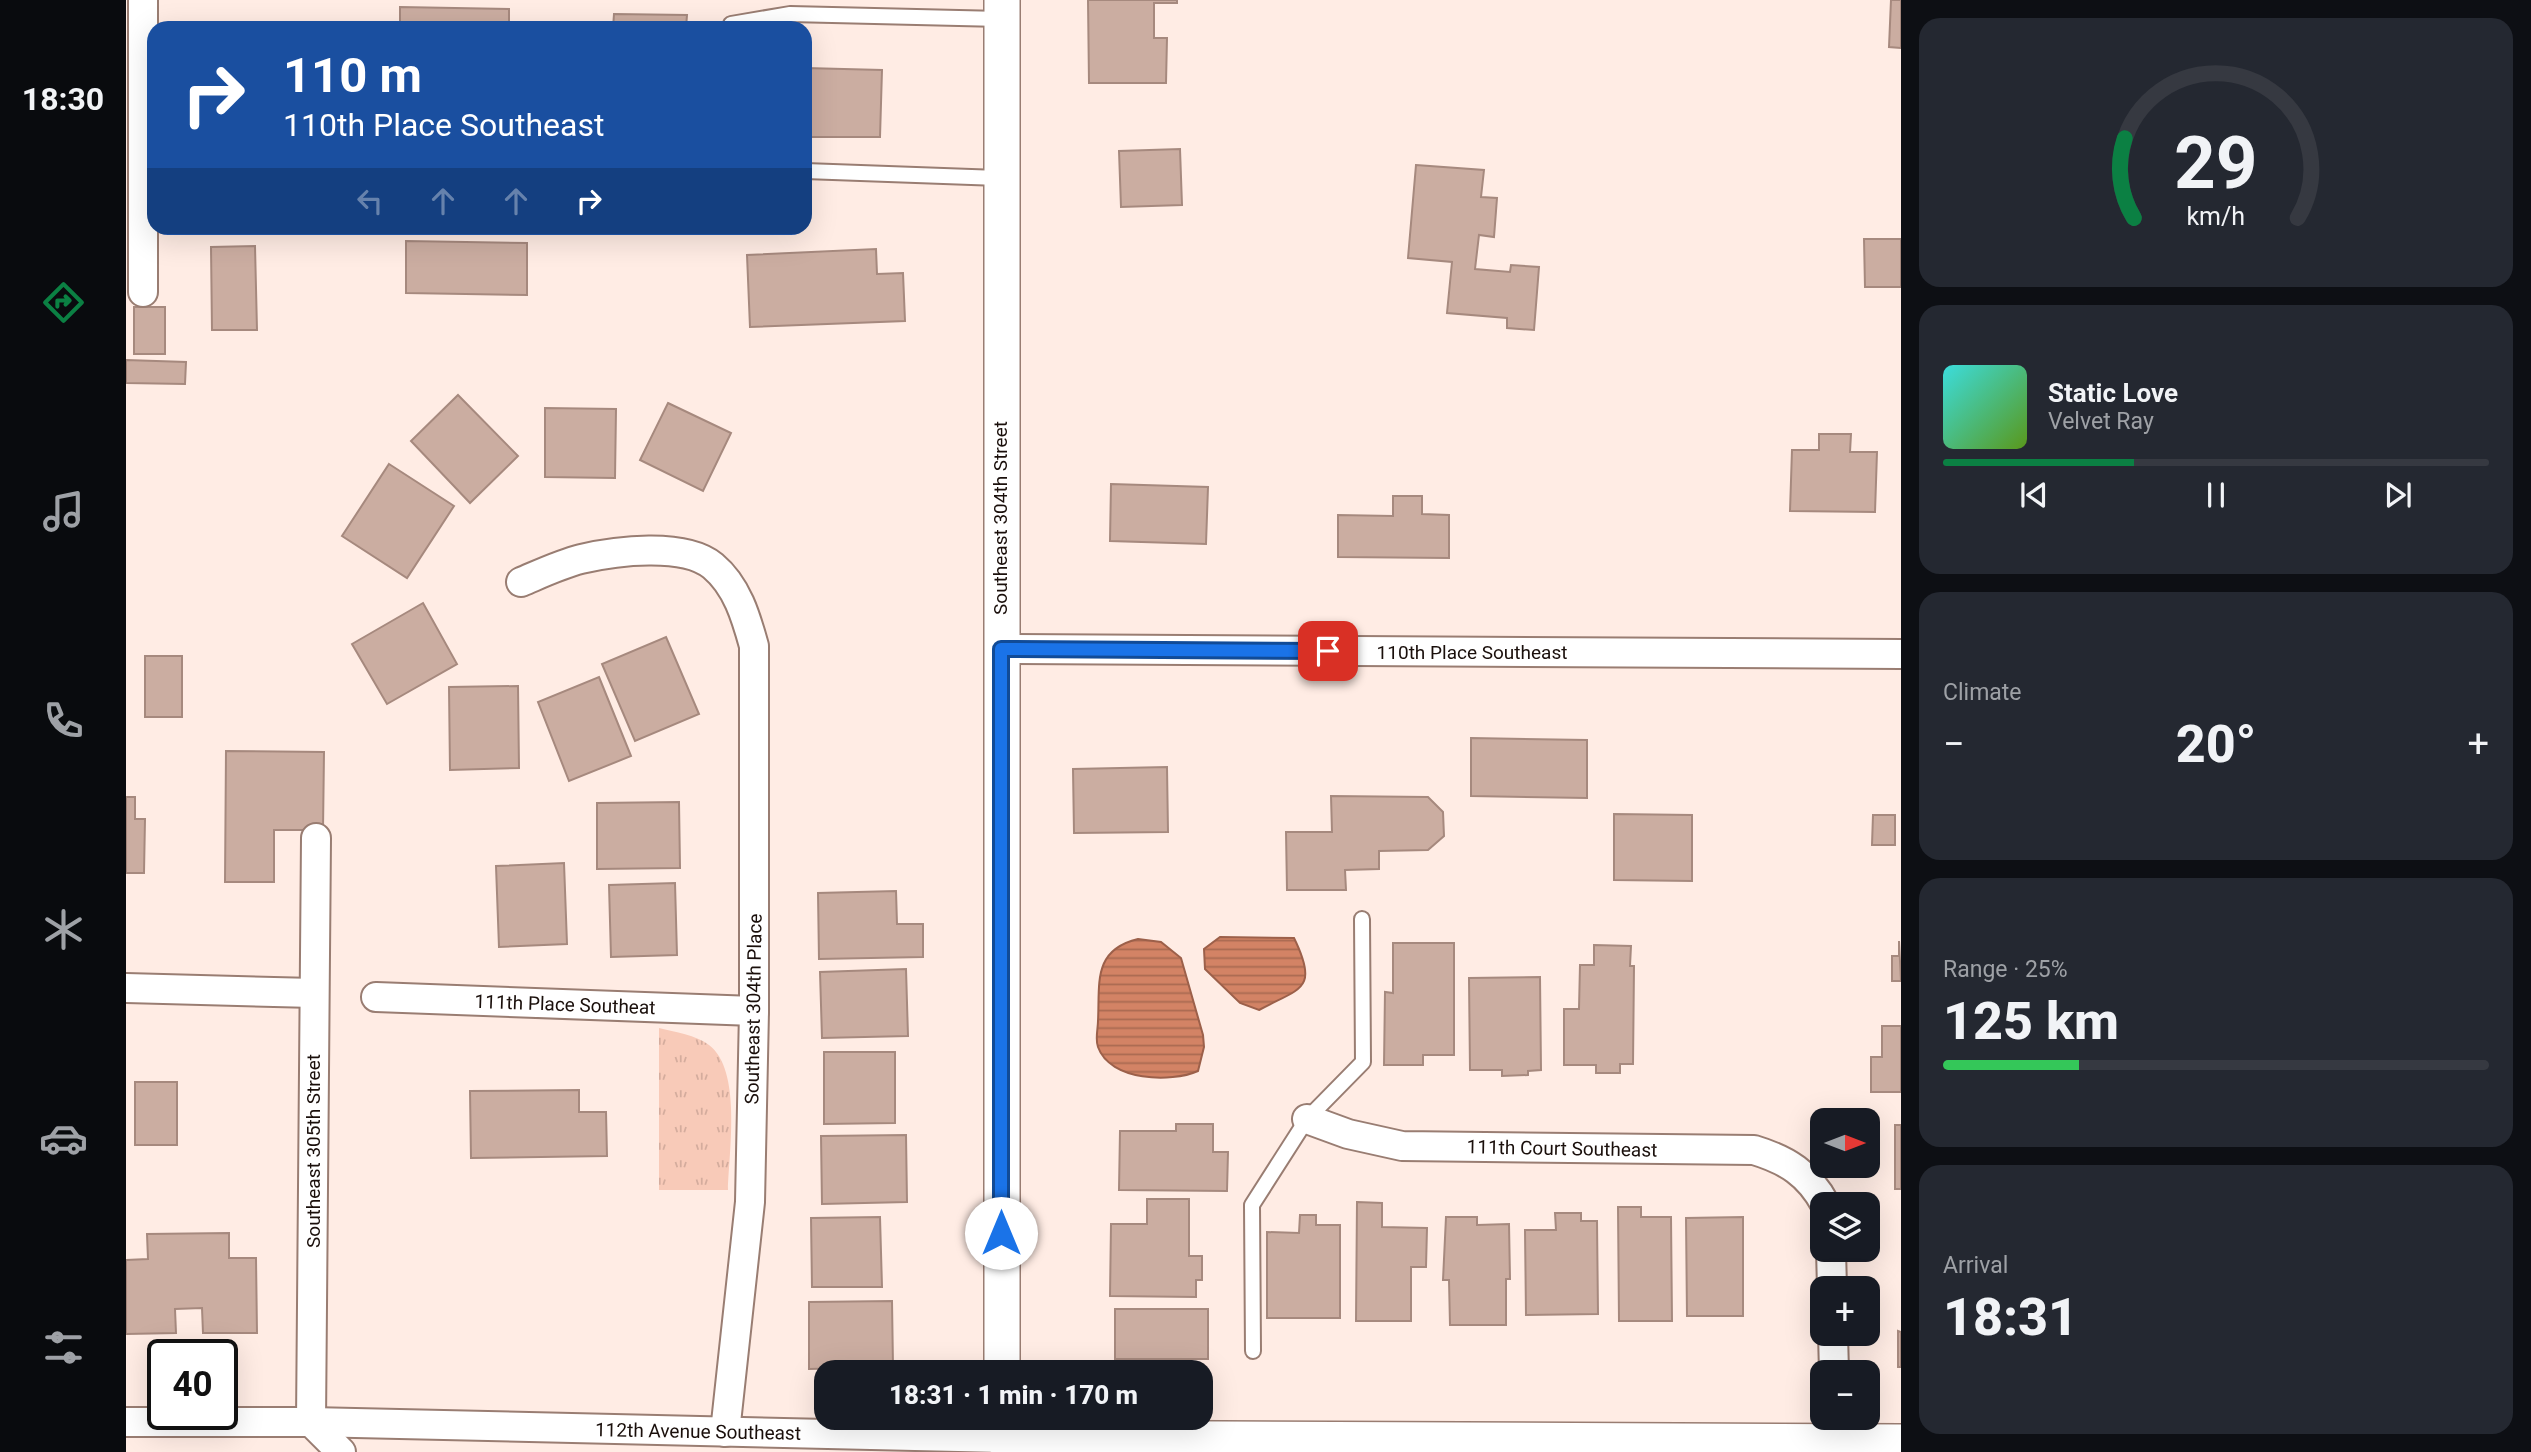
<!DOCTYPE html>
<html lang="en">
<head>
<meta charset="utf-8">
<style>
	:root { --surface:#171b24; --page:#242831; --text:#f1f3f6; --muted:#9ea1a6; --line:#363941; --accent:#0b8043 }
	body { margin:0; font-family:Roboto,sans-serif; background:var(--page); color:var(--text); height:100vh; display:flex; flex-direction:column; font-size:26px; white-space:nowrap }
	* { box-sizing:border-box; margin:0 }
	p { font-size:23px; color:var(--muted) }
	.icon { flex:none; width:38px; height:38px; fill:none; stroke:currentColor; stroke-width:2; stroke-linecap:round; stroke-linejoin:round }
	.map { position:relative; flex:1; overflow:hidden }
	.details { display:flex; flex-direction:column; gap:18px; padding:18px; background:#0d0f14; width:630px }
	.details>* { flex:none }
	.guide { position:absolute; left:21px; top:21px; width:665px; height:214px; border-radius:21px; box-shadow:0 7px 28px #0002; background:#1a4fa0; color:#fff; overflow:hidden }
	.needle { width:46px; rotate:90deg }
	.controls { position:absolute; left:1684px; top:1108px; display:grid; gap:14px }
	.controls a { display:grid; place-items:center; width:70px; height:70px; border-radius:14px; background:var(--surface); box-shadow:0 7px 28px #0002; font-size:35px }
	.speed { position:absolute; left:21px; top:1339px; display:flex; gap:14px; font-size:35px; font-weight:700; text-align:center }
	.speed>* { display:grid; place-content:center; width:91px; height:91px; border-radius:50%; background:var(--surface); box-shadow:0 7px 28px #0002; line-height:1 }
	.speed .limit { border:4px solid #111; border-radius:10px; background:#fff; color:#111 }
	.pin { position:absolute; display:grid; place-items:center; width:60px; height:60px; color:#fff; margin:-30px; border-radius:14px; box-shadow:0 4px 10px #0006 }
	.me { position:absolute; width:77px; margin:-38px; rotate:0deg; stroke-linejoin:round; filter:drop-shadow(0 0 5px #0008) }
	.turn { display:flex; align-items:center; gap:24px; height:147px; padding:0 21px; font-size:32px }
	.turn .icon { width:91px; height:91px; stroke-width:2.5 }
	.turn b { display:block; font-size:49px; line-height:60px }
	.lanes { display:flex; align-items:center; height:66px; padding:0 21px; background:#0003; justify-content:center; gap:35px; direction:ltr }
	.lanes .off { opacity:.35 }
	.big { font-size:52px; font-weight:800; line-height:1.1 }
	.details .card { flex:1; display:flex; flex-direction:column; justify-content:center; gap:10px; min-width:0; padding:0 24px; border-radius:21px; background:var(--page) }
	.details .dial { align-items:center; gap:0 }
	.dial svg { height:182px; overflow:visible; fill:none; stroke:var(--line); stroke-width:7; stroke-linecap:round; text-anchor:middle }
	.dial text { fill:var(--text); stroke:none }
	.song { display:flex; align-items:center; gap:21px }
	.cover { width:84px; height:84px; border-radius:10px; background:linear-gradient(135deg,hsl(180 70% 55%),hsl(90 70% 35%)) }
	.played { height:7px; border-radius:4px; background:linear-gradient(90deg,var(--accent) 35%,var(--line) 35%) }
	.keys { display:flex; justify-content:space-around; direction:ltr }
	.heat { display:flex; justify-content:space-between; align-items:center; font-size:38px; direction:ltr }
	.charge { height:10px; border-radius:5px; background:linear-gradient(90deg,#34c759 25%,var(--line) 0) }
	.trip { position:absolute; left:688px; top:1360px; width:399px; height:70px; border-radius:21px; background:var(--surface); box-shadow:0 7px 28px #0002; font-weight:800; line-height:70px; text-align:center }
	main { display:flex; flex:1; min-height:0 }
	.menu { display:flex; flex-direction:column; width:126px; justify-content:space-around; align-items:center; background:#090b0e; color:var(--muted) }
	.menu .icon { width:49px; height:49px }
	.menu .selected { color:var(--accent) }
	.menu b { font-size:32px; color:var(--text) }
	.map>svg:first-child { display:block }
</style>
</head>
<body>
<main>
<nav class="menu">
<b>18:30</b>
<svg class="icon selected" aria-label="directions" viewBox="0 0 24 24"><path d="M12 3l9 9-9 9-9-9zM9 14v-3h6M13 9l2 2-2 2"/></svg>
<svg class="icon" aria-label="music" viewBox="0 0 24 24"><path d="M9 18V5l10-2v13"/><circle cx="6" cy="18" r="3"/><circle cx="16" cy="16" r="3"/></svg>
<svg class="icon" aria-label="phone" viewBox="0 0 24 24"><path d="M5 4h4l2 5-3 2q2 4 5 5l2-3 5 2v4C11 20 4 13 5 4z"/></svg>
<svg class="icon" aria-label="climate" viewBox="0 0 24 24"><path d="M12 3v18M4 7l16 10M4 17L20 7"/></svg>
<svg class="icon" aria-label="car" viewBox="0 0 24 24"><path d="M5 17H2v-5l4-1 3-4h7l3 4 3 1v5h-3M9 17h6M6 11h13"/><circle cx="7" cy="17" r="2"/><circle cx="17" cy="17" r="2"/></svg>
<svg class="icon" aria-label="filters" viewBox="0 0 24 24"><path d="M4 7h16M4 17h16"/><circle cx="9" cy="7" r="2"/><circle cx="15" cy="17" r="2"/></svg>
</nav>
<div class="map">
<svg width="1775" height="1452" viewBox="0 0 1775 1452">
	<defs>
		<pattern id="grass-tufts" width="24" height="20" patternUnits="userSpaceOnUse" patternTransform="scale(1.75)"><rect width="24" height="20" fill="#f8cab8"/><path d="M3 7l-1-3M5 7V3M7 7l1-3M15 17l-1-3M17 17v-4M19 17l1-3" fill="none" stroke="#d4ac9d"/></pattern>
		<pattern id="water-rules" width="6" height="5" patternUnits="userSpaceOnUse" patternTransform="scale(1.75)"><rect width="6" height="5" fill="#d38365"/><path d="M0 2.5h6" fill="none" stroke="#aa6a51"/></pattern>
	</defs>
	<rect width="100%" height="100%" fill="#ffece4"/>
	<path fill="url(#grass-tufts)" d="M533,1028C549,1032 570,1035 583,1045C616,1070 603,1151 602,1190H533Z"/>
	<g fill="url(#water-rules)" stroke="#9c604a" stroke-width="2">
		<path d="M1094,937L1168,938C1194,991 1173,988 1133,1010L1114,1003L1079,969L1078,949Z"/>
		<path d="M1012,939L1035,942L1055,958L1077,1035L1078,1047L1072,1071C1045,1083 984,1081 972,1047C969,1039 972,1029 972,1021C974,984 966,950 1012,939Z"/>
	</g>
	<g fill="#cbada1" stroke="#a6897e" stroke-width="2">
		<path d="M962,0H1051V3H1028V38H1041L1040,83H963Z"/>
		<path d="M1765,0H1775V48L1763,47Z"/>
		<path d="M274,7L383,9V28H274Z"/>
		<path d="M488,14L561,15L560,28H487Z"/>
		<path d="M679,68L756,70L754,137H679Z"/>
		<path d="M1054,149L1056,205L995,207L993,151Z"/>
		<path d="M1290,165L1358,170L1355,197L1371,198L1368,237L1353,235L1349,269L1384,272L1385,265L1413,267L1408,330L1381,328V318L1321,313L1326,262L1282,258Z"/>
		<path d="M1738,239H1775V287H1739Z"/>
		<path d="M280,241L401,243V295L280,293Z"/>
		<path d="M129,246L131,330H86L85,247Z"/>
		<path d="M750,249L751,274L777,273L779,321L624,327L621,255Z"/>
		<rect x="8" y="307" width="31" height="47"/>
		<path d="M0,360L60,362L59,384L0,383Z"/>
		<path d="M332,395L392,456L344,503L285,441Z"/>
		<path d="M542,403L605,433L577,491L514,460Z"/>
		<path d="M419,408L490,409L489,478L419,477Z"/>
		<path d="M1693,434H1725L1724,452H1751L1749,512L1664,511L1666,450H1693Z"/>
		<path d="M263,464L328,506L281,578L216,536Z"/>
		<path d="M985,484L1082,487L1080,544L984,541Z"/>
		<path d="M1267,496H1296V514L1323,515V558L1212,557V515L1267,516Z"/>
		<path d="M297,603L331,664L261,704L226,644Z"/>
		<path d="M540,637L573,714L509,741L476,664Z"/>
		<rect x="19" y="656" width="37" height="61"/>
		<path d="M473,677L505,756L443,781L412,702Z"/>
		<path d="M392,686L393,768L324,770L323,687Z"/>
		<path d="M1345,738L1461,740V798L1345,796Z"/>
		<path d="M100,751L198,752L197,830H148V882H99Z"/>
		<path d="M1041,767L1042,832L948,833L947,769Z"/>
		<path d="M1205,796L1302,797L1317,812L1318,836L1302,850L1253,851V869L1219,870L1220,890H1161L1160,832H1206Z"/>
		<path d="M0,797H9V819H19L18,873H0Z"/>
		<path d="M553,802L554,868L471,869V803Z"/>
		<path d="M1488,814L1566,815V881L1488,880Z"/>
		<path d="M1747,815H1769V845H1746Z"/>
		<path d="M438,863L441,944L373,947L370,866Z"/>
		<path d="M549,883L551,955L485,957L483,885Z"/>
		<path d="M770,891L771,924H797V957L693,959L692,893Z"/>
		<path d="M1773,941L1775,981H1766V956H1773Z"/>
		<path d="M1267,943H1328V1055H1297V1065H1258L1259,992L1267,993Z"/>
		<path d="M1468,945L1505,946L1504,966H1508L1507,1064H1494V1073H1470V1065H1438V1009H1453L1454,965H1468Z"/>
		<path d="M780,969L782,1036L696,1038L694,972Z"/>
		<path d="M1414,977L1415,1070L1402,1071V1075L1376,1076V1070H1344L1343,978Z"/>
		<path d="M1756,1026H1775V1092H1745V1057H1756Z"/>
		<path d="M698,1052H769V1123L698,1124Z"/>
		<rect x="9" y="1082" width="42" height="63"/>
		<path d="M453,1090V1112H480L481,1156L345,1158L344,1091Z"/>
		<path d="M1050,1124H1087V1152H1102L1101,1191L993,1190L994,1131H1050Z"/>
		<rect x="1769" y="1125" width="6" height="64"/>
		<path d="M780,1135L781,1202L696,1204L695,1136Z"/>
		<path d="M1021,1199H1063V1256H1076V1280H1070V1297L984,1296L985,1224H1021Z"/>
		<path d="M1231,1202L1256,1203V1227L1301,1228L1300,1267H1285V1321H1230Z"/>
		<path d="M1492,1207H1515V1217H1545L1546,1321H1493Z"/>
		<path d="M1429,1213H1455V1221H1471L1472,1314L1400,1315L1399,1230H1430Z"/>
		<path d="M1174,1215H1190V1225H1214V1318H1141V1232L1173,1233Z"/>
		<path d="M754,1217L756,1287H686L685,1218Z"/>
		<path d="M1320,1217H1351V1225L1383,1224L1384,1279H1380V1325H1324L1323,1280H1317Z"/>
		<path d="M1617,1217V1316H1561L1560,1218Z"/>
		<path d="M103,1233V1258H130L131,1333H77L76,1308L49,1309L50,1333L0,1334V1260L22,1259L21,1234Z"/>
		<path d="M766,1301L767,1367L683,1369V1302Z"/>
		<rect x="989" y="1309" width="93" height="50"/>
		<path d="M1772,1331L1775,1332V1367H1772Z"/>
	</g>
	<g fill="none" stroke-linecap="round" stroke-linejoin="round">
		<g stroke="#997d72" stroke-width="18">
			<g id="service">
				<path d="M605,24L664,14L875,19"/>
				<path d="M679,171L873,178"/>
				<path d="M1127,1351L1126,1205L1181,1119L1237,1062L1236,919"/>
			</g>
		</g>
		<g stroke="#997d72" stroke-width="32">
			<g id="minor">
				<path d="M17,292V0"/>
				<path d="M395,582C414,574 435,564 455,559C489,551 558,542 587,566C611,586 620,617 628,646V1011L624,1202L599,1432"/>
				<path d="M875,649L1775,654"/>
				<path d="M190,838L185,1422L215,1452"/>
				<path d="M0,988L188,993"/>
				<path d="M250,997L628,1011"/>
				<path d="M1181,1119L1222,1134L1276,1146L1628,1150C1661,1160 1683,1174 1699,1204"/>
				<path d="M1705,1250L1706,1288"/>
				<path d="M1707,1334L1708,1372"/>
				<path d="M0,1422H185L876,1438"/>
			</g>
		</g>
		<g stroke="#997d72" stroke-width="38">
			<g id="tertiary">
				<path d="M876,0V1372"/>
				<path d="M876,1438L1775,1442"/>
			</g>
		</g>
		<use href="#service" stroke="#fff" stroke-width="14"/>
		<use href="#minor" stroke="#fff" stroke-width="28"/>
		<use href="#tertiary" stroke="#fff" stroke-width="35"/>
	</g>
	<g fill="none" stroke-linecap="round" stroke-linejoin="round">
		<g stroke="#114b97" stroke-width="18">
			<path id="route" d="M875,1233V649L1202,651"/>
		</g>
		<use href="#route" stroke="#1a73e8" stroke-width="12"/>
	</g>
	<g text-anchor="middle" stroke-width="6" stroke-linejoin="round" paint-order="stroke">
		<g font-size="19" fill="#1a0f0b" stroke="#fff">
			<text transform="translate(874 518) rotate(-90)" y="7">Southeast 304th Street</text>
			<text x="1346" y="659">110th Place Southeast</text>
			<text transform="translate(439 1004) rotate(2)" y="7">111th Place Southeat</text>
			<text transform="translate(627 1009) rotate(-89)" y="7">Southeast 304th Place</text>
			<text transform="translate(1436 1148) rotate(1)" y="7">111th Court Southeast</text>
			<text transform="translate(187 1151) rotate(-90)" y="7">Southeast 305th Street</text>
			<text transform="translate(572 1431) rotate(1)" y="7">112th Avenue Southeast</text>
		</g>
	</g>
</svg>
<div class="controls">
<a><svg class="needle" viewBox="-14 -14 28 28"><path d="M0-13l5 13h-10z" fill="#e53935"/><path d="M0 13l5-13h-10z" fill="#9ea1a6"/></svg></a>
<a><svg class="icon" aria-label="layers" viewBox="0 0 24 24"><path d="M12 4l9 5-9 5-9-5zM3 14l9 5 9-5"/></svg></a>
<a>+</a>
<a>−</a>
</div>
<div class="speed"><div class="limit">40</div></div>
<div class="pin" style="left:1202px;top:651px;background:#d93025"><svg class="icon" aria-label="arrive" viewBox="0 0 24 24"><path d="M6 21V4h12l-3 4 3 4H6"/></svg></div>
<svg class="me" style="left:875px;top:1233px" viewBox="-20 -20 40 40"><circle r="19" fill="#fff"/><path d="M0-13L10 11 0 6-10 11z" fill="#1a73e8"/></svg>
<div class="trip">18:31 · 1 min · 170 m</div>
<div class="guide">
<div class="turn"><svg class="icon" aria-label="right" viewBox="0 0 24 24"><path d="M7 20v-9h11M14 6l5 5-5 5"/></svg><div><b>110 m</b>110th Place Southeast</div></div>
<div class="lanes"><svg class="icon off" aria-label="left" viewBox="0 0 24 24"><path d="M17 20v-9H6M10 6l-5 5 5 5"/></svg><svg class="icon off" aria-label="ahead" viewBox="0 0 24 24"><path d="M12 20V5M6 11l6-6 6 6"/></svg><svg class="icon off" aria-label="ahead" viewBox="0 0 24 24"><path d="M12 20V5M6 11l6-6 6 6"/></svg><svg class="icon" aria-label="right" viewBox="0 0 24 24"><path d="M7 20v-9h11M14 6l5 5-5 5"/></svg></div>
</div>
</div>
<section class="details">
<div class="card dial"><svg viewBox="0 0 100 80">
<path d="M14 69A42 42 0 1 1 86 69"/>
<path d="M14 69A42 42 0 0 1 10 34" stroke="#0b8043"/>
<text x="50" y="56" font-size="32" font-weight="700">29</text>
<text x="50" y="72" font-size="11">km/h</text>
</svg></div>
<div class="card">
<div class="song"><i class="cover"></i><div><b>Static Love</b><p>Velvet Ray</p></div></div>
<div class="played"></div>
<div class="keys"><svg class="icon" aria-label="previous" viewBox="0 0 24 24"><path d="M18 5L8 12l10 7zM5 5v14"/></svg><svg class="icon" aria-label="pause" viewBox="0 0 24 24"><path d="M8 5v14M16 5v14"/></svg><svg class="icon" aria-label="next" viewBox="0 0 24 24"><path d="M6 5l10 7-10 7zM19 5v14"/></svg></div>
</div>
<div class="card"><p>Climate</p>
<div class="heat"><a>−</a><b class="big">20°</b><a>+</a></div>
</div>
<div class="card"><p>Range · 25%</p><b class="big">125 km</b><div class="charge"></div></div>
<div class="card"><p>Arrival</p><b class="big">18:31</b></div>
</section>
</main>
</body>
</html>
